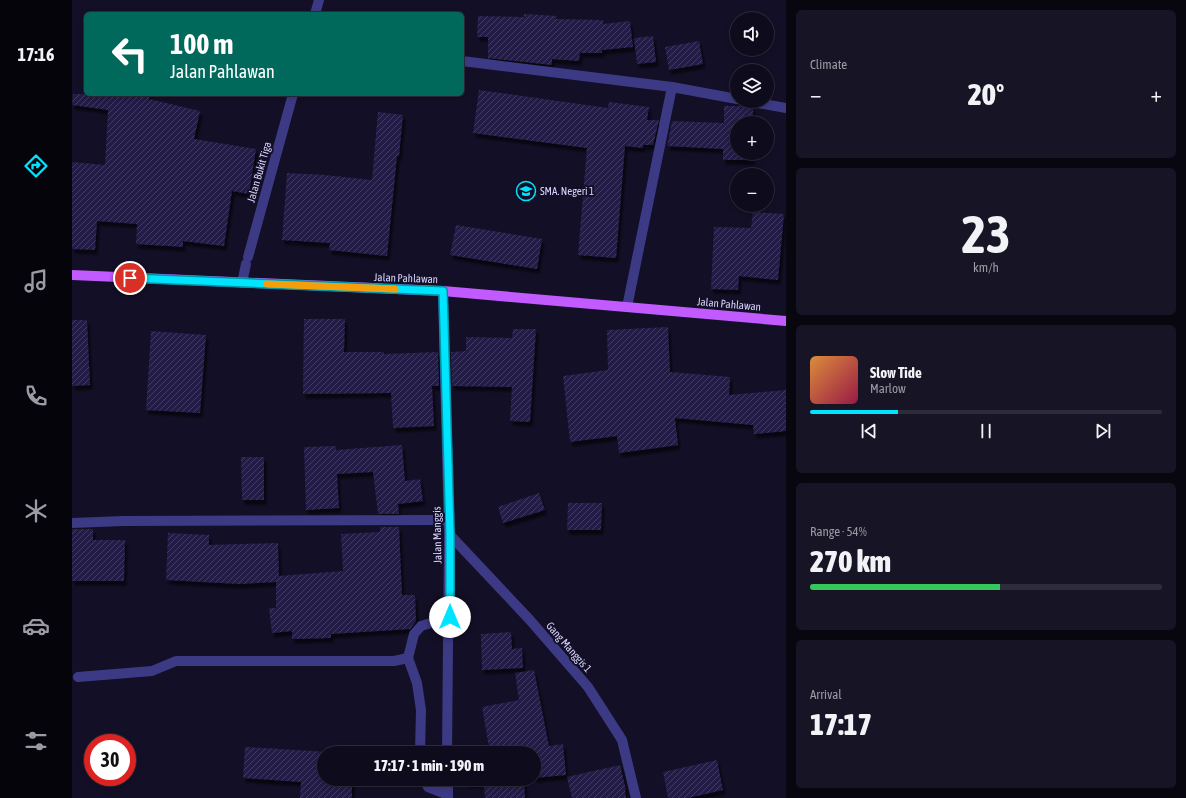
<!DOCTYPE html>
<html lang="en">
<head>
<meta charset="utf-8">
<style>
	:root { --surface:#0e0b1c; --page:#171425; --text:#f1f3f6; --muted:#9b9ba3; --line:#2e2b3b; --accent:#00e5ff }
	body { margin:0; font-family:"Asap Condensed",sans-serif; background:var(--page); color:var(--text); height:100vh; display:flex; flex-direction:column; font-size:15px; white-space:nowrap }
	* { box-sizing:border-box; margin:0 }
	p { font-size:13px; color:var(--muted) }
	.icon { flex:none; width:22px; height:22px; fill:none; stroke:currentColor; stroke-width:2; stroke-linecap:round; stroke-linejoin:round }
	.map { position:relative; flex:1; overflow:hidden }
	.sheet { display:flex; flex-direction:column; gap:10px; padding:10px; background:#08060f; width:400px }
	.sheet>* { flex:none }
	.hud { position:absolute; left:12px; top:12px; width:380px; height:84px; border-radius:6px; box-shadow:0 2px 6px #0003,0 0 0 1px var(--line); background:#00695c; color:#fff; overflow:hidden }
	.controls { position:absolute; left:658px; top:12px; display:grid; gap:8px }
	.controls a { display:grid; place-items:center; width:44px; height:44px; border-radius:50%; background:var(--surface); box-shadow:0 2px 6px #0003,0 0 0 1px var(--line); font-size:20px }
	.speed { position:absolute; left:12px; top:734px; display:flex; gap:8px; font-size:20px; font-weight:700; text-align:center }
	.speed>* { display:grid; place-content:center; width:52px; height:52px; border-radius:50%; background:var(--surface); box-shadow:0 2px 6px #0003,0 0 0 1px var(--line); line-height:1 }
	.speed .limit { border:6px solid #d22; background:#fff; color:#111 }
	.pin { position:absolute; display:grid; place-items:center; width:34px; height:34px; color:#fff; margin:-17px; border:2px solid #fff; border-radius:50%; box-shadow:0 1px 4px #0007 }
	.me { position:absolute; width:44px; margin:-22px; rotate:0deg; stroke-linejoin:round; filter:drop-shadow(0 0 3px #0008) }
	.turn { display:flex; align-items:center; gap:14px; height:84px; padding:0 20px; font-size:18px }
	.turn .icon { width:52px; height:52px; stroke-width:2.5 }
	.turn b { display:block; font-size:28px; line-height:34px }
	.big { font-size:30px; font-weight:800; line-height:1.1 }
	.sheet .widget { flex:1; display:flex; flex-direction:column; justify-content:center; gap:6px; min-width:0; padding:0 14px; border-radius:6px; background:var(--page) }
	.sheet .dial { align-items:center; gap:0 }
	.dial b { font-size:52px; line-height:1 }
	.song { display:flex; align-items:center; gap:12px }
	.cover { width:48px; height:48px; border-radius:6px; background:linear-gradient(135deg,hsl(30 70% 55%),hsl(340 70% 35%)) }
	.played { height:4px; border-radius:2px; background:linear-gradient(90deg,var(--accent) 25%,var(--line) 25%) }
	.keys { display:flex; justify-content:space-around; direction:ltr }
	.heat { display:flex; justify-content:space-between; align-items:center; font-size:22px; direction:ltr }
	.charge { height:6px; border-radius:3px; background:linear-gradient(90deg,#34c759 54%,var(--line) 0) }
	.trip { position:absolute; left:245px; top:746px; width:224px; height:40px; border-radius:20px; background:var(--surface); box-shadow:0 2px 6px #0003,0 0 0 1px var(--line); font-weight:800; line-height:40px; text-align:center }
	main { display:flex; flex:1; min-height:0 }
	.menu { display:flex; flex-direction:column; width:72px; justify-content:space-around; align-items:center; background:#06040b; color:var(--muted) }
	.menu .icon { width:28px; height:28px }
	.menu .current { color:var(--accent) }
	.menu b { font-size:18px; color:var(--text) }
	.map>svg:first-child { display:block }
</style>
</head>
<body>
<main>
<nav class="menu">
<b>17:16</b>
<svg class="icon current" aria-label="directions" viewBox="0 0 24 24"><path d="M12 3l9 9-9 9-9-9zM9 14v-3h6M13 9l2 2-2 2"/></svg>
<svg class="icon" aria-label="music" viewBox="0 0 24 24"><path d="M9 18V5l10-2v13"/><circle cx="6" cy="18" r="3"/><circle cx="16" cy="16" r="3"/></svg>
<svg class="icon" aria-label="phone" viewBox="0 0 24 24"><path d="M5 4h4l2 5-3 2q2 4 5 5l2-3 5 2v4C11 20 4 13 5 4z"/></svg>
<svg class="icon" aria-label="climate" viewBox="0 0 24 24"><path d="M12 3v18M4 7l16 10M4 17L20 7"/></svg>
<svg class="icon" aria-label="car" viewBox="0 0 24 24"><path d="M5 17H2v-5l4-1 3-4h7l3 4 3 1v5h-3M9 17h6M6 11h13"/><circle cx="7" cy="17" r="2"/><circle cx="17" cy="17" r="2"/></svg>
<svg class="icon" aria-label="filters" viewBox="0 0 24 24"><path d="M4 7h16M4 17h16"/><circle cx="9" cy="7" r="2"/><circle cx="15" cy="17" r="2"/></svg>
</nav>
<div class="map">
<svg width="714" height="798" viewBox="0 0 714 798">
	<defs>
		<pattern id="building-hatch" width="6" height="6" patternUnits="userSpaceOnUse"><rect width="6" height="6" fill="#241b47"/><path d="M-1 1l2-2M0 6l6-6M5 7l2-2" fill="none" stroke="#433b63"/></pattern>
		<filter id="shadow"><feDropShadow dx="2.5" dy="4.5" stdDeviation="1" flood-color="#0009"/></filter>
	</defs>
	<rect width="100%" height="100%" fill="#130f26"/>
	<g fill="url(#building-hatch)" filter="url(#shadow)">
		<path d="M452,14L485,16L484,19L531,20V24L558,21L561,47L530,50V53H508L507,61L480,59V65L416,58V37H405L406,16L452,17Z"/>
		<path d="M581,36L584,62L565,64L562,38Z"/>
		<path d="M627,41L631,64L597,70L593,47Z"/>
		<path d="M407,90L536,108L537,102L577,107L575,120H587L581,145H571V148L553,146L544,258L506,255L515,148L401,133Z"/>
		<path d="M1,94H78L77,99L128,111L122,139L184,149L177,194L160,191L152,246L111,241V247L64,244L65,224L25,221L23,250L0,249V162L33,165L36,110L0,105Z"/>
		<path d="M652,106H671L681,109V123H665V153H681L680,160H651V149L595,146L600,121L652,123Z"/>
		<path d="M306,112L331,115L327,156H325L315,256L257,250L258,243L210,240L215,173L253,175L300,180Z"/>
		<path d="M681,212L712,214L706,280L667,276L666,290L639,289L642,227L679,228Z"/>
		<path d="M384,225L470,239L465,269L378,255Z"/>
		<path d="M232,319H273L272,352H312V354L366,352L367,386H360L362,426L321,428L319,393L231,394Z"/>
		<path d="M0,320H15L18,385L0,386Z"/>
		<path d="M596,327L598,372L658,377L657,395L714,390V431L682,434L681,425L603,418L606,445L547,453L545,436L498,442L491,376L536,370L535,330Z"/>
		<path d="M441,329H464L458,422L438,421L440,387L380,386L379,352L394,351V337L440,338Z"/>
		<path d="M79,331L134,335L128,413L74,410Z"/>
		<path d="M330,445L333,481L348,479L351,501L326,504L327,514H306L301,472L265,474L267,508L234,510L232,447L264,446V450Z"/>
		<path d="M169,457H192V500H170Z"/>
		<path d="M467,493L473,510L431,523L426,507Z"/>
		<path d="M496,503H530L529,530H495Z"/>
		<path d="M308,527H327L330,595H343L344,621L338,629L259,634V638L220,639V631L200,633L197,608H204V582L167,584L94,580L96,533L137,535V545L206,543L207,576L271,571L269,534L308,532Z"/>
		<path d="M0,529H21V540H53L52,581H0Z"/>
		<path d="M439,632L440,649L450,648L451,668L410,670L409,634Z"/>
		<path d="M462,670L477,746L491,744L494,775L462,778V753H394L395,745L417,747L410,707L447,700L443,673Z"/>
		<path d="M173,747L256,752L252,753V779H280V798H228L229,782L171,778Z"/>
		<path d="M645,760L651,790L616,798H596L591,772Z"/>
		<path d="M548,765L554,790H553L554,798H500L495,777Z"/>
		<path d="M393,779H452L453,798H413L412,784L393,783Z"/>
	</g>
	<g fill="none" stroke-linecap="round" stroke-linejoin="round">
		<g stroke="#3d3a85" stroke-width="10">
			<path d="M243,14L247,0"/>
			<path d="M390,61L600,87L665,99"/>
			<path d="M675,101L714,108"/>
			<path d="M176,257L221,94"/>
			<path d="M170,283L174,264"/>
			<path d="M371,291L377,534L375,753"/>
			<path d="M555,307L600,87"/>
			<path d="M0,523L51,521L376,520"/>
			<path d="M377,534L457,619L516,687L550,740L564,798"/>
			<path d="M336,658L345,683L349,710L348,753"/>
			<path d="M6,677L80,671L104,661H322L336,658L342,634L349,626L378,617"/>
			<path d="M352,779L356,787L376,795"/>
			<path d="M376,779V798"/>
		</g>
		<path stroke="#c25bff" stroke-width="10" d="M0,275L371,291L714,321"/>
	</g>
	<g fill="none" stroke-linecap="round" stroke-linejoin="round">
		<g stroke="#0095a6" stroke-width="10">
			<path id="route" d="M58,278L371,291L378,534V617"/>
		</g>
		<use href="#route" stroke="#00e5ff" stroke-width="7"/>
		<path stroke="#f59e0b" stroke-width="7" d="M195,284L323,289"/>
	</g>
	<defs>
		<g id="school-ring" transform="scale(1)"><circle r="9.5" fill="#130f26" stroke="#00e5ff" stroke-width="1.5"/><path d="M0-5L7-2L0 1L-7-2ZM-4 1L0 2.5L4 1V4Q0 6-4 4Z" fill="#00e5ff"/></g>
	</defs>
	<g fill-rule="evenodd">
		<use href="#school-ring" x="454" y="191"/>
	</g>
	<g text-anchor="middle" stroke-width="4" stroke-linejoin="round" paint-order="stroke">
		<g font-size="11" fill="#d9d4ff" stroke="#130f26">
			<text transform="translate(187 172) rotate(-74)" y="4">Jalan Bukit Tiga</text>
			<text transform="translate(334 278) rotate(2)" y="4">Jalan Pahlawan</text>
			<text transform="translate(657 304) rotate(5)" y="4">Jalan Pahlawan</text>
			<text transform="translate(365 535) rotate(-91)" y="4">Jalan Manggis</text>
			<text transform="translate(497 647) rotate(49)" y="4">Gang Manggis 1</text>
		</g>
		<g font-size="11" fill="#d9d4ff" stroke="#130f26" text-anchor="start">
			<text x="468" y="195">SMA. Negeri 1</text>
		</g>
	</g>
</svg>
<div class="controls">
<a><svg class="icon" aria-label="sound" viewBox="0 0 24 24"><path d="M4 9h4l5-4v14l-5-4H4zM17 9q2 3 0 6"/></svg></a>
<a><svg class="icon" aria-label="layers" viewBox="0 0 24 24"><path d="M12 4l9 5-9 5-9-5zM3 14l9 5 9-5"/></svg></a>
<a>+</a>
<a>−</a>
</div>
<div class="speed"><div class="limit">30</div></div>
<div class="pin" style="left:58px;top:278px;background:#d93025"><svg class="icon" aria-label="arrive" viewBox="0 0 24 24"><path d="M6 21V4h12l-3 4 3 4H6"/></svg></div>
<svg class="me" style="left:378px;top:617px" viewBox="-20 -20 40 40"><circle r="19" fill="#fff"/><path d="M0-13L10 11 0 6-10 11z" fill="#00e5ff"/></svg>
<div class="trip">17:17 · 1 min · 190 m</div>
<div class="hud">
<div class="turn"><svg class="icon" aria-label="left" viewBox="0 0 24 24"><path d="M17 20v-9H6M10 6l-5 5 5 5"/></svg><div><b>100 m</b>Jalan Pahlawan</div></div>
</div>
</div>
<section class="sheet">
<div class="widget"><p>Climate</p>
<div class="heat"><a>−</a><b class="big">20°</b><a>+</a></div>
</div>
<div class="widget dial"><b>23</b><p>km/h</p></div>
<div class="widget">
<div class="song"><i class="cover"></i><div><b>Slow Tide</b><p>Marlow</p></div></div>
<div class="played"></div>
<div class="keys"><svg class="icon" aria-label="previous" viewBox="0 0 24 24"><path d="M18 5L8 12l10 7zM5 5v14"/></svg><svg class="icon" aria-label="pause" viewBox="0 0 24 24"><path d="M8 5v14M16 5v14"/></svg><svg class="icon" aria-label="next" viewBox="0 0 24 24"><path d="M6 5l10 7-10 7zM19 5v14"/></svg></div>
</div>
<div class="widget"><p>Range · 54%</p><b class="big">270 km</b><div class="charge"></div></div>
<div class="widget"><p>Arrival</p><b class="big">17:17</b></div>
</section>
</main>
</body>
</html>
